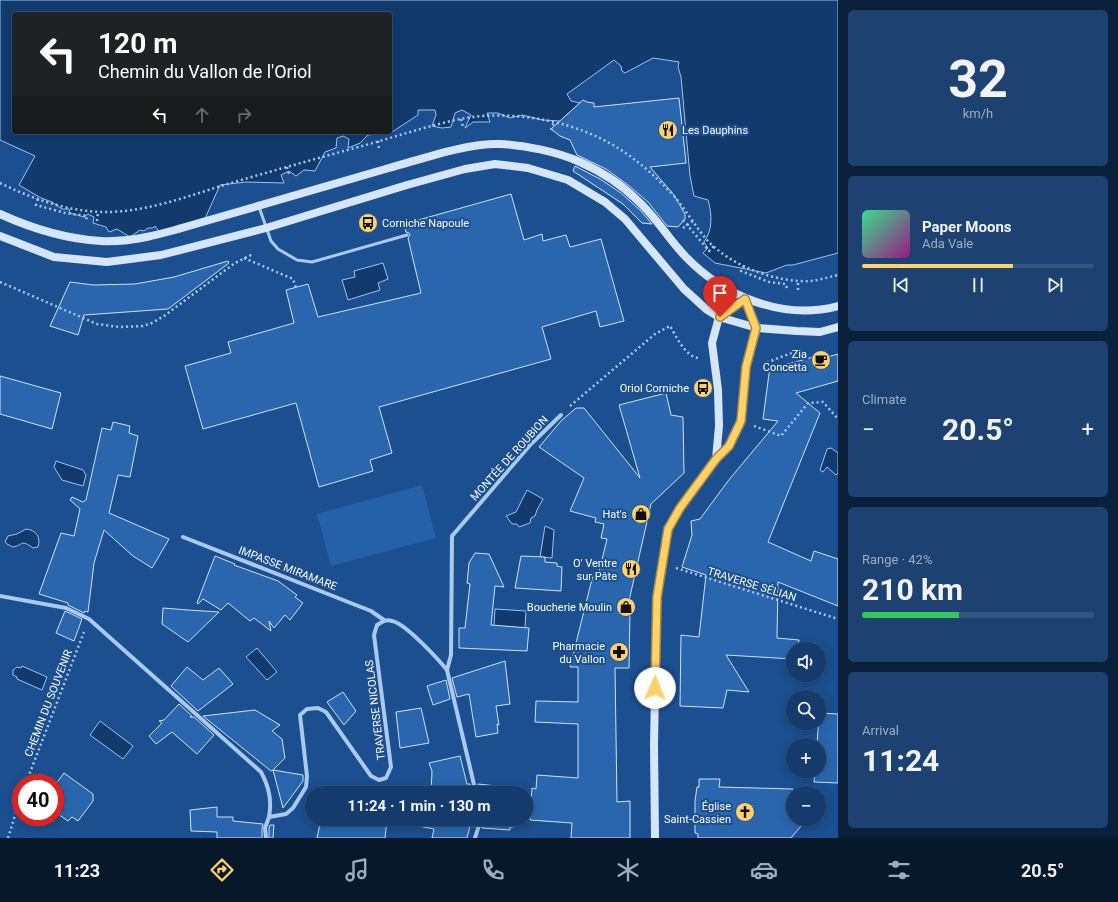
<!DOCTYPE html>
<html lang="en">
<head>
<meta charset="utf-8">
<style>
	:root { --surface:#143b6b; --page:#1d4271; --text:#f1f3f6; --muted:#9dadc1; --line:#33557e; --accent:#ffd166 }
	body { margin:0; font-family:Roboto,sans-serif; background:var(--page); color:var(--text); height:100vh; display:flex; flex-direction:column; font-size:15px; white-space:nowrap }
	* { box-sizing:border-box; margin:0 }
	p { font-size:13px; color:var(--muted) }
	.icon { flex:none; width:22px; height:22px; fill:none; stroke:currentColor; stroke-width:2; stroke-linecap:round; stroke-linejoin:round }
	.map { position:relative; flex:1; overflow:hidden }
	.side { display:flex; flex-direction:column; gap:10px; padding:10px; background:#0b203b; width:280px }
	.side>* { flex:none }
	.top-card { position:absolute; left:12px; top:12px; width:380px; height:122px; border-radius:4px; box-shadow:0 2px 10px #0003,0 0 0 1px var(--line); background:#202124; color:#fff; overflow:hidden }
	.fabs { position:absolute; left:786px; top:642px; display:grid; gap:8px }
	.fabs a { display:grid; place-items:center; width:40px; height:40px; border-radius:50%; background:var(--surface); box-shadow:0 2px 10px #0003,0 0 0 1px var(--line); font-size:20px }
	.speed { position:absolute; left:12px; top:774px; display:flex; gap:8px; font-size:20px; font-weight:700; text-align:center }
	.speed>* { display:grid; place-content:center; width:52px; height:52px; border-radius:50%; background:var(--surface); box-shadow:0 2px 10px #0003,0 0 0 1px var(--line); line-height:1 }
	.speed .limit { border:6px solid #d22; background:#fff; color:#111 }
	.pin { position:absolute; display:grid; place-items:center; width:34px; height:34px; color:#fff; margin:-41px -17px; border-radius:50% 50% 50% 0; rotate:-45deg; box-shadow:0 0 4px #0007 }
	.pin .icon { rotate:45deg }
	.me { position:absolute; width:44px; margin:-22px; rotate:1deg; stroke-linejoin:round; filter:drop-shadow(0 0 3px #0008) }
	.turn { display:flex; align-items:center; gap:14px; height:84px; padding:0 20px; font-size:18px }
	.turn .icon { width:52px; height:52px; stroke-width:2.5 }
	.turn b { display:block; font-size:28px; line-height:34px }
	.lanes { display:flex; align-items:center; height:38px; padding:0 20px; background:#0003; justify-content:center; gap:20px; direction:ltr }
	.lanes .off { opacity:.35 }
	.big { font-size:30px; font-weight:700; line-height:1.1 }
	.side .tile { flex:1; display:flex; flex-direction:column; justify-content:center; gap:6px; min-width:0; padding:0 14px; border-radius:6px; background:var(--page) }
	.side .dial { align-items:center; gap:0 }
	.dial b { font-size:52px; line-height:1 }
	.song { display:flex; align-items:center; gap:12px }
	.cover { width:48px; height:48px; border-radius:6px; background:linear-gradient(135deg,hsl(150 70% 55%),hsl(310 70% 35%)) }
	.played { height:4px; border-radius:2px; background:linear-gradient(90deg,var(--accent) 65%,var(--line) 65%) }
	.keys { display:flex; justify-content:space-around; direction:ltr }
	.heat { display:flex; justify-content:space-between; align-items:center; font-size:22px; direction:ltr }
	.charge { height:6px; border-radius:3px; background:linear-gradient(90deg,#34c759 42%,var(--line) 0) }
	.trip { position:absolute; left:305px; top:786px; width:228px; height:40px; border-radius:20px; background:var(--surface); box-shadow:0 2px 10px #0003,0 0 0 1px var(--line); font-weight:700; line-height:40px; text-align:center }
	.menu { display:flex; height:64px; justify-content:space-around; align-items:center; background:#08182b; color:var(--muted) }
	.menu .icon { width:28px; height:28px }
	.menu .on { color:var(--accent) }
	.menu b { font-size:18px; color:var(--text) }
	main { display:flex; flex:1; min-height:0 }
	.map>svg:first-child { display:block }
</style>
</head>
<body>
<main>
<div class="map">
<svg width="838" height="838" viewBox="0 0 838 838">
	<rect width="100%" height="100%" fill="#1b4f8f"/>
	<path fill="#2461a8" d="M422,485L436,538L331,566L317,514Z"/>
	<g fill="#123a6d" stroke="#9cc4f0" fill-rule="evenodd">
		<path d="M0,0H838V253L793,265H787L766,273L715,263L703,253L708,248L704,242C713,230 712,214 708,200L694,196L690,176L681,77L678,67L679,62L653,58L625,73L622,71L621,66L614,60L567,94L571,101L580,103L560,121L543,120L522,115L510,118L498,113H487L490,122H473L465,128L471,115L462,110L455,113L451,127L442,128L432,126L436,115L435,110H418V115L392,132L368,135L360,143L348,148L349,139L343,136L337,138L336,148L325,152L315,171L304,170L296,176L289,171L281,175L284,183L246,182L220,185L203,223L160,233L155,226L153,228H148L144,231L140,230L130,237L117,229L109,232L106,227L93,223L94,217L88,214L84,217L70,213L69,209H62L52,202L41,198L19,185L35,156L0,140ZM14,14H390V132H14Z"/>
		<path d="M383,263L388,279L378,283L380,290L348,300L342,280L355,277L354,271Z"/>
		<path d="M831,448L838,453V473L836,475L827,467L823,472L820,470L827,449Z"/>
		<path d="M56,461L83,470L86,475L83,486L62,480L54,467Z"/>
		<path d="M527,490L543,499L537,510L535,516L531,518L530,523L519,527L517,524H512L506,516L516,512Z"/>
		<path d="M545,526L554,530L552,558L540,557Z"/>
		<path d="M26,529C36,530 41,537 38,547L33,548C21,539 23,545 13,547L7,544L5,542L8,536L17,534Z"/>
		<path d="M495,609L526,611L525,628L494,626Z"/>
		<path d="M257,648L277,672L267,680L246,657Z"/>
		<path d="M22,666L47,677L42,690L17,679V677L13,675V670L17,667L21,668Z"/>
		<path d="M100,721L133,746L123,759L90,735Z"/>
	</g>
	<g fill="#2a66ad" stroke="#cfe3fa">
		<path d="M679,98L686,163L650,167L674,195L685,214V219L678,227L667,226L648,202L628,185L606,169L577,155L570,140L560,136L551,129L583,100L587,102L594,103V107Z"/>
		<path d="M575,166L600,179L621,193L640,210L652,224L642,223L623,204L573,171Z"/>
		<path d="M511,194L524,240L542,234L543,241L566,235L570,247L601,239L624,321L600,327L596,311L542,327L551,359L379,407L392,453L370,460L373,471L319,487L296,403L203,429L185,366L231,353L228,342L294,323L286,290L308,284L318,317L421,293L408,238L410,235L409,233L406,232L404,224Z"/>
		<path d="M228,261L229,263L168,309L84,315L78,335L50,326L70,282L93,285L135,284L174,277Z"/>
		<path d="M838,354V381L796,393L820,413L768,542L811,561L814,551L838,559V606L778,582L777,638L799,640L798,649H793V659L726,655L749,692L727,690L723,708L680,706L681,635L699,637L706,575L682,567L692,535L691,521L700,519L728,481L778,421L763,419L770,366L788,364L813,357L814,361Z"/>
		<path d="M0,376L61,393L52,429L0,414Z"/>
		<path d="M666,393L671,415L683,417L684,473L651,504L626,614H630L629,668H615L617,802L630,801V838H571L572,823L530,820L532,788L536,789L537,775L578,778V724L535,722L536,701L578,702V667H570L593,575L598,576L607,539L601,538L604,524L595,522L596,518L570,511L584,478L539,447L561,421L576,408H584L640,478L619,405Z"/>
		<path d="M113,422L130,426L129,433L138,436L130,477L118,475L109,513L169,539L152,568L133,556L104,530L94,563L88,612L85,611L84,613L68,605V603L39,594L61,533L74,536L80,509L70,500L72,497L83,502L86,500L102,428L111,430Z"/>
		<path d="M475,553L489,554L504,587L495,586L491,625L529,628L527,651L459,648V628H465L470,584L467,583L469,563Z"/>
		<path d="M215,556L235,564L234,565L278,581L297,595L295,597L303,603L290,620L285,615L274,628L269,621L271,631L254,618L250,621L228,603L221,610L203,599L198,604L197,603Z"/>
		<path d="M521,556L545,557V562L557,563V566L562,567L561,591L515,588Z"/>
		<path d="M163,608L188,610L219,612L188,642L162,624Z"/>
		<path d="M65,611L82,619L74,641L56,633Z"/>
		<path d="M505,661L510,704L496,706L499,725L497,724L498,733L476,737L469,694L457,697L452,678Z"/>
		<path d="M187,667L203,680L219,668L233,684L198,711L171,686Z"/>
		<path d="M446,680L450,699L433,705L427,686Z"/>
		<path d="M343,692L356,711L344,725L327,702Z"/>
		<path d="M179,704L192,716L190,717H194L214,735L197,754L172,732L156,744L149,736L162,723L159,721L164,720Z"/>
		<path d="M421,708L429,743L400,748L396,712Z"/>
		<path d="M255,710L280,725L272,731L282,739L285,758L273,770L303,775V781L283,808L273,770L271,771L203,716Z"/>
		<path d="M819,713L838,714V783L814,782L815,771H819V745H817Z"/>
		<path d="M460,756L467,784H470L472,793H431L432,771L429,763Z"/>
		<path d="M64,773L93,794V801L78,821L72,817L68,821L55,812V785Z"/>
		<path d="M699,779H720L719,787L793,789V819H807L791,838H698V834L695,833V801L697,787H699Z"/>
		<path d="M478,784L507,787L508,793H479Z"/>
		<path d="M217,807V817H233V821L263,824L262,828V838H217V832L191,831L190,810Z"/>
		<path d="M321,819H477L475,827L470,826L467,838H432L434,829L387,820L385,838H317Z"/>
		<path d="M484,819H512L513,827H510V830L482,828Z"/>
		<path d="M270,825H274L273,838H269V828Z"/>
	</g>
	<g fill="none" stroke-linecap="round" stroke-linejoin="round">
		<g stroke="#a9c9ee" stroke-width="2.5" stroke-dasharray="2 3" stroke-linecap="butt">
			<path d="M461,119L463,127"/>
			<path d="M551,130L554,122"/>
			<path d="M378,141L379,148"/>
			<path d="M287,167L289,174"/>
			<path d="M0,183C31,198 66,211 101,212C142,213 183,198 221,186C268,172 315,159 362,146C395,137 427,126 460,119C493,112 536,116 569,126C614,140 642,162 674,196C686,210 695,226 707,240C731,266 776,283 811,281C820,280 829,277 838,275"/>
			<path d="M38,199L36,205L65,213L87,216L86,220"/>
			<path d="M683,220L709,251L714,246"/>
			<path d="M97,221L98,212"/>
			<path d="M683,228L693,221"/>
			<path d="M244,258L293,279L296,288"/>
			<path d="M744,266L741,271L769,282L786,284L787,289"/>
			<path d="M0,282L97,324L119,327L143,326L152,323L164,316L235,263L253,254"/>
			<path d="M798,290V281"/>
			<path d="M763,366L768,362L794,352L796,347"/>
			<path d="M570,406L655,334L670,326C676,336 685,356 698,358"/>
			<path d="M754,426L781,436L808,403L823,402L838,419"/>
			<path d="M676,568L838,619"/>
			<path d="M26,783L84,632"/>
			<path d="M8,838L21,796"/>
		</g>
		<path stroke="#a9c9ee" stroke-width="3" d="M259,207L271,241L278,249L297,260L312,262L407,235"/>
		<g stroke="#a9c9ee" stroke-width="4">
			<path d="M183,537L371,611L384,620"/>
			<path d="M0,596L66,608L89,619L261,772C269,787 272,800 269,817L286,814L293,808L306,787L307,776L300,715L307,709L318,708L326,712L371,776L379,780L386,778L391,767L374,635L377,625C382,622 386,619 392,621C405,623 438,659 447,670L476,793"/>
			<path d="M447,670L451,655L452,536L531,444L561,415"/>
			<path d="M266,838L265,828L269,817"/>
			<path d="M475,838L481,819"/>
		</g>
		<g stroke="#d6e6fa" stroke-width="8">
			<path d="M0,214C33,229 65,239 101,241C139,243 177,229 213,219C271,202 330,185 389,168C422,159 466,143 500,144C525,145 558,152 580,162C600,171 622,185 637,200C655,216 668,238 685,256C723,296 783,321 838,306"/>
			<path d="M0,236L54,257L107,262L161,255L266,228L407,185L465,169L495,164L528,168L568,180L605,202L625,219L684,289L706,309L719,317L757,328L797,331L820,332L838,327"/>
			<path d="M716,459L719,426L718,390L712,343L719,317L745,299"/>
			<path d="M655,838L654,745L656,630L657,597L662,564L668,529L680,508L716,459L729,446L741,421L746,367L757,328L745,299"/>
		</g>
	</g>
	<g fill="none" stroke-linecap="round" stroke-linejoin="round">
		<g stroke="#a68842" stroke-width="10">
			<path id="route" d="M655,688L657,597L668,529L680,508L716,459L729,446L741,421L746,367L756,328L745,299L720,317"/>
		</g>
		<use href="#route" stroke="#ffd166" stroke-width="7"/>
	</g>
	<defs>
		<g id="restaurant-disc" transform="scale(1)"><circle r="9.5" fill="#ffd166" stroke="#1b4f8f"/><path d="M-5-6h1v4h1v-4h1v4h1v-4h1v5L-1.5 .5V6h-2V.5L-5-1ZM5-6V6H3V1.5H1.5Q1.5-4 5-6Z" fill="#111"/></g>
		<g id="bus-disc" transform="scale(1)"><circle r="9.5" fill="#ffd166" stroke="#1b4f8f"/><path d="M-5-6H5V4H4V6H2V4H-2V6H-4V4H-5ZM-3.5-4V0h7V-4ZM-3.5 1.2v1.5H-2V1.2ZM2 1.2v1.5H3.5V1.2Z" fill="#111"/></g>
		<g id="cafe-disc" transform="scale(1)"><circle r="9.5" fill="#ffd166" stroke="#1b4f8f"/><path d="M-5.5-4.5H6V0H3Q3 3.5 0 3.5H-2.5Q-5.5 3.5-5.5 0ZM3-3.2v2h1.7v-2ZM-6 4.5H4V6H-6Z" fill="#111"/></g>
		<g id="shop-disc" transform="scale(1)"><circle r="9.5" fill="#ffd166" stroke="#1b4f8f"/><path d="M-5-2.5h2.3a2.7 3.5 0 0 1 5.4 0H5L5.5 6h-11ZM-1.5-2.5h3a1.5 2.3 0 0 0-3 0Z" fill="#111"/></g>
		<g id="pharmacy-disc" transform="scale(1)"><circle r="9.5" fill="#ffd166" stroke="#1b4f8f"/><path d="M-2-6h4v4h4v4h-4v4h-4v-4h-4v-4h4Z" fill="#111"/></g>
		<g id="church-disc" transform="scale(1)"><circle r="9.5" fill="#ffd166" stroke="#1b4f8f"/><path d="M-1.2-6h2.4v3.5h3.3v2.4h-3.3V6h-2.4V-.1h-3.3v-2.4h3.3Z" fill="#111"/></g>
	</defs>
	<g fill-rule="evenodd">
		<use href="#restaurant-disc" x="668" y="130"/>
		<use href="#bus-disc" x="368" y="223"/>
		<use href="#cafe-disc" x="821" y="360"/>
		<use href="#bus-disc" x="703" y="388"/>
		<use href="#shop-disc" x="641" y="514"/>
		<use href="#restaurant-disc" x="631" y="569"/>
		<use href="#shop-disc" x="626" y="607"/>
		<use href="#pharmacy-disc" x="619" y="652"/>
		<use href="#church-disc" x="745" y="812"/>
	</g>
	<g text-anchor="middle" stroke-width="4" stroke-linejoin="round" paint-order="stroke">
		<g font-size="11" fill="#fff" stroke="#1b4f8f" text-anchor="end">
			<text x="682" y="134" text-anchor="start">Les Dauphins</text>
			<text x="382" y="227" text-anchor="start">Corniche Napoule</text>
			<text x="807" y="358">Zia<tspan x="807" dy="13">Concetta</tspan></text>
			<text x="689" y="392">Oriol Corniche</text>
			<text x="627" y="518">Hat's</text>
			<text x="617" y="567">O' Ventre<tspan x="617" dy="13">sur Pâte</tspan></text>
			<text x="612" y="611">Boucherie Moulin</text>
			<text x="605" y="650">Pharmacie<tspan x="605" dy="13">du Vallon</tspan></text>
			<text x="731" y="810">Église<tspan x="731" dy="13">Saint-Cassien</tspan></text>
		</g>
		<g font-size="11" fill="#fff" stroke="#1b4f8f">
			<text transform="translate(509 458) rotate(-48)" y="4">MONTÉE DE ROUBION</text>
			<text transform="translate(288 568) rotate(21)" y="4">IMPASSE MIRAMARE</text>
			<text transform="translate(752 584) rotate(17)" y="4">TRAVERSE SÉLIAN</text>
			<text transform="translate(48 703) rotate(-69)" y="4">CHEMIN DU SOUVENIR</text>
			<text transform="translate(375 710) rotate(-97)" y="4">TRAVERSE NICOLAS</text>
		</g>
	</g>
</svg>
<div class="fabs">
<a><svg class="icon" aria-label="sound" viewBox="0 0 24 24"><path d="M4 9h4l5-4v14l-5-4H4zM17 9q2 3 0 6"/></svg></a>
<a><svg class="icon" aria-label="search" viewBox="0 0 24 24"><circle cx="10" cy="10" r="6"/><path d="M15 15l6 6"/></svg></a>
<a>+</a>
<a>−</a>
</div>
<div class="speed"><div class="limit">40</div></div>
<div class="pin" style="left:720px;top:317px;background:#d93025"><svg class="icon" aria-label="arrive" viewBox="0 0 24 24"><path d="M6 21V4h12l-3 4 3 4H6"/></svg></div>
<svg class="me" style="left:655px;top:688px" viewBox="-20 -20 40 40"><circle r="19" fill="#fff"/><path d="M0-13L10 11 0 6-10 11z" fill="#ffd166"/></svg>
<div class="trip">11:24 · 1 min · 130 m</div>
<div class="top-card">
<div class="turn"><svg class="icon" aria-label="left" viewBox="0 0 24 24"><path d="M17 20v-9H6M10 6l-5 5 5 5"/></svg><div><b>120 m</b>Chemin du Vallon de l'Oriol</div></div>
<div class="lanes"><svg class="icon" aria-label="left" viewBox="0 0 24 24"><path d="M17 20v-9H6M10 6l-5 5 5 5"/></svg><svg class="icon off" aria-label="ahead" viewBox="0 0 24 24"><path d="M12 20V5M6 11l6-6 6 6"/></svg><svg class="icon off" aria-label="right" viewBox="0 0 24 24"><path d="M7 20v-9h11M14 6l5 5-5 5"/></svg></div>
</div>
</div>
<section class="side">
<div class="tile dial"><b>32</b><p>km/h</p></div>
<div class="tile">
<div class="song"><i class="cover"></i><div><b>Paper Moons</b><p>Ada Vale</p></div></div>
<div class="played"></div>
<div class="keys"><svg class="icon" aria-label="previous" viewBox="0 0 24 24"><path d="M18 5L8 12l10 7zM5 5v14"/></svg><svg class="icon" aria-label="pause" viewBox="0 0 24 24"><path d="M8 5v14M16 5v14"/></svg><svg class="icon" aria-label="next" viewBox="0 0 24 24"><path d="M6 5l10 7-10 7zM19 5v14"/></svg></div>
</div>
<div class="tile"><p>Climate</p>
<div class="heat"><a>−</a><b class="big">20.5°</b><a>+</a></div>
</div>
<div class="tile"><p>Range · 42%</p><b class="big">210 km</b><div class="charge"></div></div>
<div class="tile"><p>Arrival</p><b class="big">11:24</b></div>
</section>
</main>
<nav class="menu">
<b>11:23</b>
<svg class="icon on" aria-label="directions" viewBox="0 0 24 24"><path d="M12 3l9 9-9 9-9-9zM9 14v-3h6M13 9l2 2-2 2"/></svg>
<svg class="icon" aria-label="music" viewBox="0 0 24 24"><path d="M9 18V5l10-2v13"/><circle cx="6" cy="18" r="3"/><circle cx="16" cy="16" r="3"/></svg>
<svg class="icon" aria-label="phone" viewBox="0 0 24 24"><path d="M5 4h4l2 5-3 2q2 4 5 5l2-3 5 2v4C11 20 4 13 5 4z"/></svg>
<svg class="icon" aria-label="climate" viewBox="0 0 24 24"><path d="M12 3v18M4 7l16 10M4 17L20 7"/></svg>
<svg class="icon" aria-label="car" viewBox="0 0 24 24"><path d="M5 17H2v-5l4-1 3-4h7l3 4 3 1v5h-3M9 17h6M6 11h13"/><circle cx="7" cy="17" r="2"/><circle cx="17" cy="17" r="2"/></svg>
<svg class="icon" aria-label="filters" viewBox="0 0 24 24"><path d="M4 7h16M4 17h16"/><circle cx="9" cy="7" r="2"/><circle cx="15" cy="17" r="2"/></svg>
<b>20.5°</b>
</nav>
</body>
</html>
